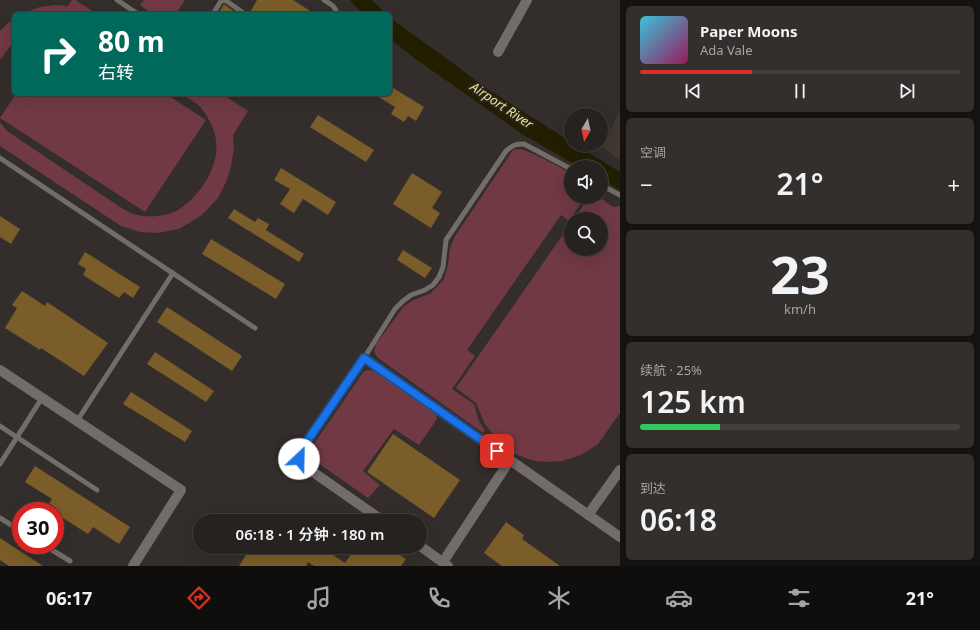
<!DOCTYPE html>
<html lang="zh">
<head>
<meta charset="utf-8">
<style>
	:root { --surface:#262220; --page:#322f2d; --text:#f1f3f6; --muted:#a4a4a5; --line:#423f3e; --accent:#d93025 }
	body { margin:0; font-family:"Noto Sans","Noto Sans SC",sans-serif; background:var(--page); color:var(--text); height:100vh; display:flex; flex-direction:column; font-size:15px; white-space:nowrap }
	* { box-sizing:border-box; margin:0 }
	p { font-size:13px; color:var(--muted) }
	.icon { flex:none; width:22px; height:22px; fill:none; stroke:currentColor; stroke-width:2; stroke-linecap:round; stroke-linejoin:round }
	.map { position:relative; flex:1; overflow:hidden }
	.panel { display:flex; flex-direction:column; gap:6px; padding:6px; background:#151312; width:360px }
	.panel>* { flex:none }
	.top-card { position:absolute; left:12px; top:12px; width:380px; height:84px; border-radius:6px; box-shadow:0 4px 16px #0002,0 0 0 1px var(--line); background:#00695c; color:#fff; overflow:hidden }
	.needle { width:26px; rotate:189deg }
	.controls { position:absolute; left:564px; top:108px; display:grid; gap:8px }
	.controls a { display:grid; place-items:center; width:44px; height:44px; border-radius:50%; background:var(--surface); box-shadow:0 4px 16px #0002,0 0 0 1px var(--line); font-size:20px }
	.speed { position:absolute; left:12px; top:502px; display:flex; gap:8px; font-size:20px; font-weight:700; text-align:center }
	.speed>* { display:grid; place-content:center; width:52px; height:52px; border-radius:50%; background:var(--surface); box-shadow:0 4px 16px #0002,0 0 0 1px var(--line); line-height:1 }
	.speed .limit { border:6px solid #d22; background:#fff; color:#111 }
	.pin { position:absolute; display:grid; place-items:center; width:34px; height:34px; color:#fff; margin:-17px; border-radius:8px; box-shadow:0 2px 6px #0006 }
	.me { position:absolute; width:44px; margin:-22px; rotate:24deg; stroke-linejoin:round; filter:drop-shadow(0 0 3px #0008) }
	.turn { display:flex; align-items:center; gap:14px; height:84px; padding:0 20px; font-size:18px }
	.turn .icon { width:52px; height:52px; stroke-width:2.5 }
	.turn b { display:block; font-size:28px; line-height:34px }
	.big { font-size:30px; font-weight:600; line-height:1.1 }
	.panel .widget { flex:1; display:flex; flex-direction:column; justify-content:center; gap:6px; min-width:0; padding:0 14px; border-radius:6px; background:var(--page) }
	.panel .dial { align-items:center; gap:0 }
	.dial b { font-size:52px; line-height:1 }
	.song { display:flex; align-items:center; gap:12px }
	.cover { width:48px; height:48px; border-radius:6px; background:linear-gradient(135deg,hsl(190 70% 55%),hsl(330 70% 35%)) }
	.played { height:4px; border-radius:2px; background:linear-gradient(90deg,var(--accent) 35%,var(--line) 35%) }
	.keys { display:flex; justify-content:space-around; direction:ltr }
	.heat { display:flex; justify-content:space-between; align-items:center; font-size:22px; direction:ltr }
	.charge { height:6px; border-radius:3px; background:linear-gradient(90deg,#34c759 25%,var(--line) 0) }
	.trip { position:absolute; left:193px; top:514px; width:234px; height:40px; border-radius:20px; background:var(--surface); box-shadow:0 4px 16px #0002,0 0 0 1px var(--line); font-weight:600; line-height:40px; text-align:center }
	.tab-bar { display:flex; height:64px; justify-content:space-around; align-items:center; background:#0f0e0d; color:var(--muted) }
	.tab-bar .icon { width:28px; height:28px }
	.tab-bar .active { color:var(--accent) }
	.tab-bar b { font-size:18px; color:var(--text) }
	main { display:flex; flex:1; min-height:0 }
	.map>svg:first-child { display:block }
</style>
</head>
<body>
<main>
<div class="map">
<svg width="620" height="566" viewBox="0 0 620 566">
	<rect width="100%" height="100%" fill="#332e2b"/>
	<path fill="#423831" d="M620,109V160L603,147Z"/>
	<g fill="#703943">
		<path d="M72,0H75L97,14H21L40,7L56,5L68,6Z"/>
		<path d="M144,0H185L176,14H152L140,5Z"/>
		<path d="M14,19V41L0,60V31L8,23Z"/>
		<path d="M16,94H166L206,120L145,212L0,118Z"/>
		<path d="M181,94H222L248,111L233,135L234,148L231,166L227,180L218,198L202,215L179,229L158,233L140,232L121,226L0,146V122L7,131L123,209C128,211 132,214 137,215C147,217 158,217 168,214C177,212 187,204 193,198C215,174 226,144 206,115C205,113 203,110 201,108C196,102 187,98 181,94Z"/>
		<path d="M522,149L538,156L571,173V197H585L569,221L561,215L467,350L475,356L452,389L474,404L479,422L485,430L483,433L378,358L374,352L376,344L404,306L414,300L431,293L444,279L448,264L450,248L455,236L513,150Z"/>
		<path d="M589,197H599L613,207L620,206V413L598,444L581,455L562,461L548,462L536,461L525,458L513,453L505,448L497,440L485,424L476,403L456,388L571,223V249H601V219H574Z"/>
		<path d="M369,370L376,371L436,414L437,419L419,445L394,429L363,471L380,485L368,498L311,458L310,453L311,448L364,371Z"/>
	</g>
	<g fill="#221f01">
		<path d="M350,0H372L386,14H362Z"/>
		<path d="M390,18L454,64L483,86L571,142V145H576L620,172V190L601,179V167H579L522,134L413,57L390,39Z"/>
	</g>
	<g fill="#7a5d28">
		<path d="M257,0H293L315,14H249Z"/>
		<path d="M224,4L225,5L238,14H218Z"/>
		<path d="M390,86L424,107L416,121L408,116L404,122L391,114L395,107L374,94H390Z"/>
		<path d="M318,115L374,150L366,162L310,127Z"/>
		<path d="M281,168L336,202L328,215L303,199L294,213L280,204L290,189L274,180Z"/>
		<path d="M412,173L442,192L432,208L440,213L431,228L393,204Z"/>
		<path d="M234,209L255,222L258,218L269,224L266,230L304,254L299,262L228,218Z"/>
		<path d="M0,216L20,229L11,244L0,237Z"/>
		<path d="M211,239L285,284L276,299L202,254Z"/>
		<path d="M403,250L432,268L425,278L397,260Z"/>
		<path d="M85,252L140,287L133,298L124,292L119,298L83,275L86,269L78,264Z"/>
		<path d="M22,291L45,306L47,302L108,343L84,376L41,348L40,350L5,328L17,308L12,305Z"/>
		<path d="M167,307L242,356L232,371L157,322Z"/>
		<path d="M155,352L214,391L206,402L147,364Z"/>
		<path d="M131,392L192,431L185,442L123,404Z"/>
		<path d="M393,434L460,480L434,518L367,472Z"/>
		<path d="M35,466L130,527L119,544L93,527L88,534L55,513V511H52L46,508L52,499L25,482Z"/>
		<path d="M506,522L524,535L522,539L560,566H502L484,553Z"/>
		<path d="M0,538L43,566H9L0,560Z"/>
		<path d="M251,547H321L345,563L356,547H388L406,559L401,566H314L308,562L306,566H239Z"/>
	</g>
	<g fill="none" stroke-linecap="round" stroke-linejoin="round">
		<g stroke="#736d6a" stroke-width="5">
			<path d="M117,0L138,14"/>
			<path d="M324,0C330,4 336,6 337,14"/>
			<path d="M213,14L221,1L225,0L245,14"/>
			<path d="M0,158L255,328"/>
			<path d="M601,185L620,195"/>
			<path d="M364,358L395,309L403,301L411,295L425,290L433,285L439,277L443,267L446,240L506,151C513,145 515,144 524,144L571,169"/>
			<path d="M77,421L173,273"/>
			<path d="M0,426L97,490"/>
			<path d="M0,464L42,398"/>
			<path d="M0,518L21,531"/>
			<path d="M44,545L70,561"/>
		</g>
		<g stroke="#736d6a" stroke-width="10">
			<path d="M498,52L527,0"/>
			<path d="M0,370L181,490L133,566"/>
			<path d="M588,515L620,470"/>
			<path d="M383,521L303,465L299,459V453L364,358L620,537"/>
			<path d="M420,546L448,566"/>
			<path d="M443,562L510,460"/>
		</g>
	</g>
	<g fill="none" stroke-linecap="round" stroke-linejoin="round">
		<g stroke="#114b97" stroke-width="10">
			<path id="route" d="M299,459V453L364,358L497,451"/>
		</g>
		<use href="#route" stroke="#1a73e8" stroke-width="7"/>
	</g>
	<g text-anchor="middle" stroke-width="4" stroke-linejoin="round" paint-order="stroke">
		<g font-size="13" font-style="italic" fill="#eae189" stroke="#292421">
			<text transform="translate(502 105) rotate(34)" y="5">Airport River</text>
		</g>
	</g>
</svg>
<div class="controls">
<a><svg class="needle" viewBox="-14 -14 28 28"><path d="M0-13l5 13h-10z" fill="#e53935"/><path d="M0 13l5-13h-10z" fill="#a4a4a5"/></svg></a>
<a><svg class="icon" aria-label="sound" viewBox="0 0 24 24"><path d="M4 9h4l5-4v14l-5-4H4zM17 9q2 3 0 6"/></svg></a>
<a><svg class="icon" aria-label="search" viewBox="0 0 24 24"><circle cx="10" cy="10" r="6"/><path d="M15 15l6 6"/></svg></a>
</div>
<div class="speed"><div class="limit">30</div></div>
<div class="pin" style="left:497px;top:451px;background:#d93025"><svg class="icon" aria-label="arrive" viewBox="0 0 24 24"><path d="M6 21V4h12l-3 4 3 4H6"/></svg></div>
<svg class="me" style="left:299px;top:459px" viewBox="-20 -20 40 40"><circle r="19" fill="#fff"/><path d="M0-13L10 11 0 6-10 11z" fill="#1a73e8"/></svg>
<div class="trip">06:18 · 1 分钟 · 180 m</div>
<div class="top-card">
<div class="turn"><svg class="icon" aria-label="right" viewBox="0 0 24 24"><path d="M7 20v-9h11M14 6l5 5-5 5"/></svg><div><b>80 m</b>右转</div></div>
</div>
</div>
<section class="panel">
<div class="widget">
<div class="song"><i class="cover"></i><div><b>Paper Moons</b><p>Ada Vale</p></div></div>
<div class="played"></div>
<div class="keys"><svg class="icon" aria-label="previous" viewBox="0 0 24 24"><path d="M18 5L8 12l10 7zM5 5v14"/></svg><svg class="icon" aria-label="pause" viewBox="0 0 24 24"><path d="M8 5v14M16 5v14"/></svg><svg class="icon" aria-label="next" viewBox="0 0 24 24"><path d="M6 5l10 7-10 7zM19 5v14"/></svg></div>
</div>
<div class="widget"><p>空调</p>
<div class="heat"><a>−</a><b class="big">21°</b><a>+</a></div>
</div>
<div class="widget dial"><b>23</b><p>km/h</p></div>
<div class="widget"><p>续航 · 25%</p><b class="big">125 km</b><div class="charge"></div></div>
<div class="widget"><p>到达</p><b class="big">06:18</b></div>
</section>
</main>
<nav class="tab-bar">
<b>06:17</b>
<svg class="icon active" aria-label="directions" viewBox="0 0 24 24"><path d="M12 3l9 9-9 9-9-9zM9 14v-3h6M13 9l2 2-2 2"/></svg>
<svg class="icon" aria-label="music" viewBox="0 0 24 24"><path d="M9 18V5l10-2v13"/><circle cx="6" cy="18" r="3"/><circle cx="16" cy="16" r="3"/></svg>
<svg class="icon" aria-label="phone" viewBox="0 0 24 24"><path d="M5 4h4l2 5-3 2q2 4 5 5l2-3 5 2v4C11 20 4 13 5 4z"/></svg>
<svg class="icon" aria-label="climate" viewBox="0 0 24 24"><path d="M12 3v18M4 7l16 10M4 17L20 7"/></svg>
<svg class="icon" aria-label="car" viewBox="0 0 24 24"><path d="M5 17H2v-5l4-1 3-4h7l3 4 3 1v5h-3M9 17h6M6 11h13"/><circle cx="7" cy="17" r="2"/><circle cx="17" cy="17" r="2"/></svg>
<svg class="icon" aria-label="filters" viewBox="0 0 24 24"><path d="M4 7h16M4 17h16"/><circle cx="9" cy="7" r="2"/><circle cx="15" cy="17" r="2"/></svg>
<b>21°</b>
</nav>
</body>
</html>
